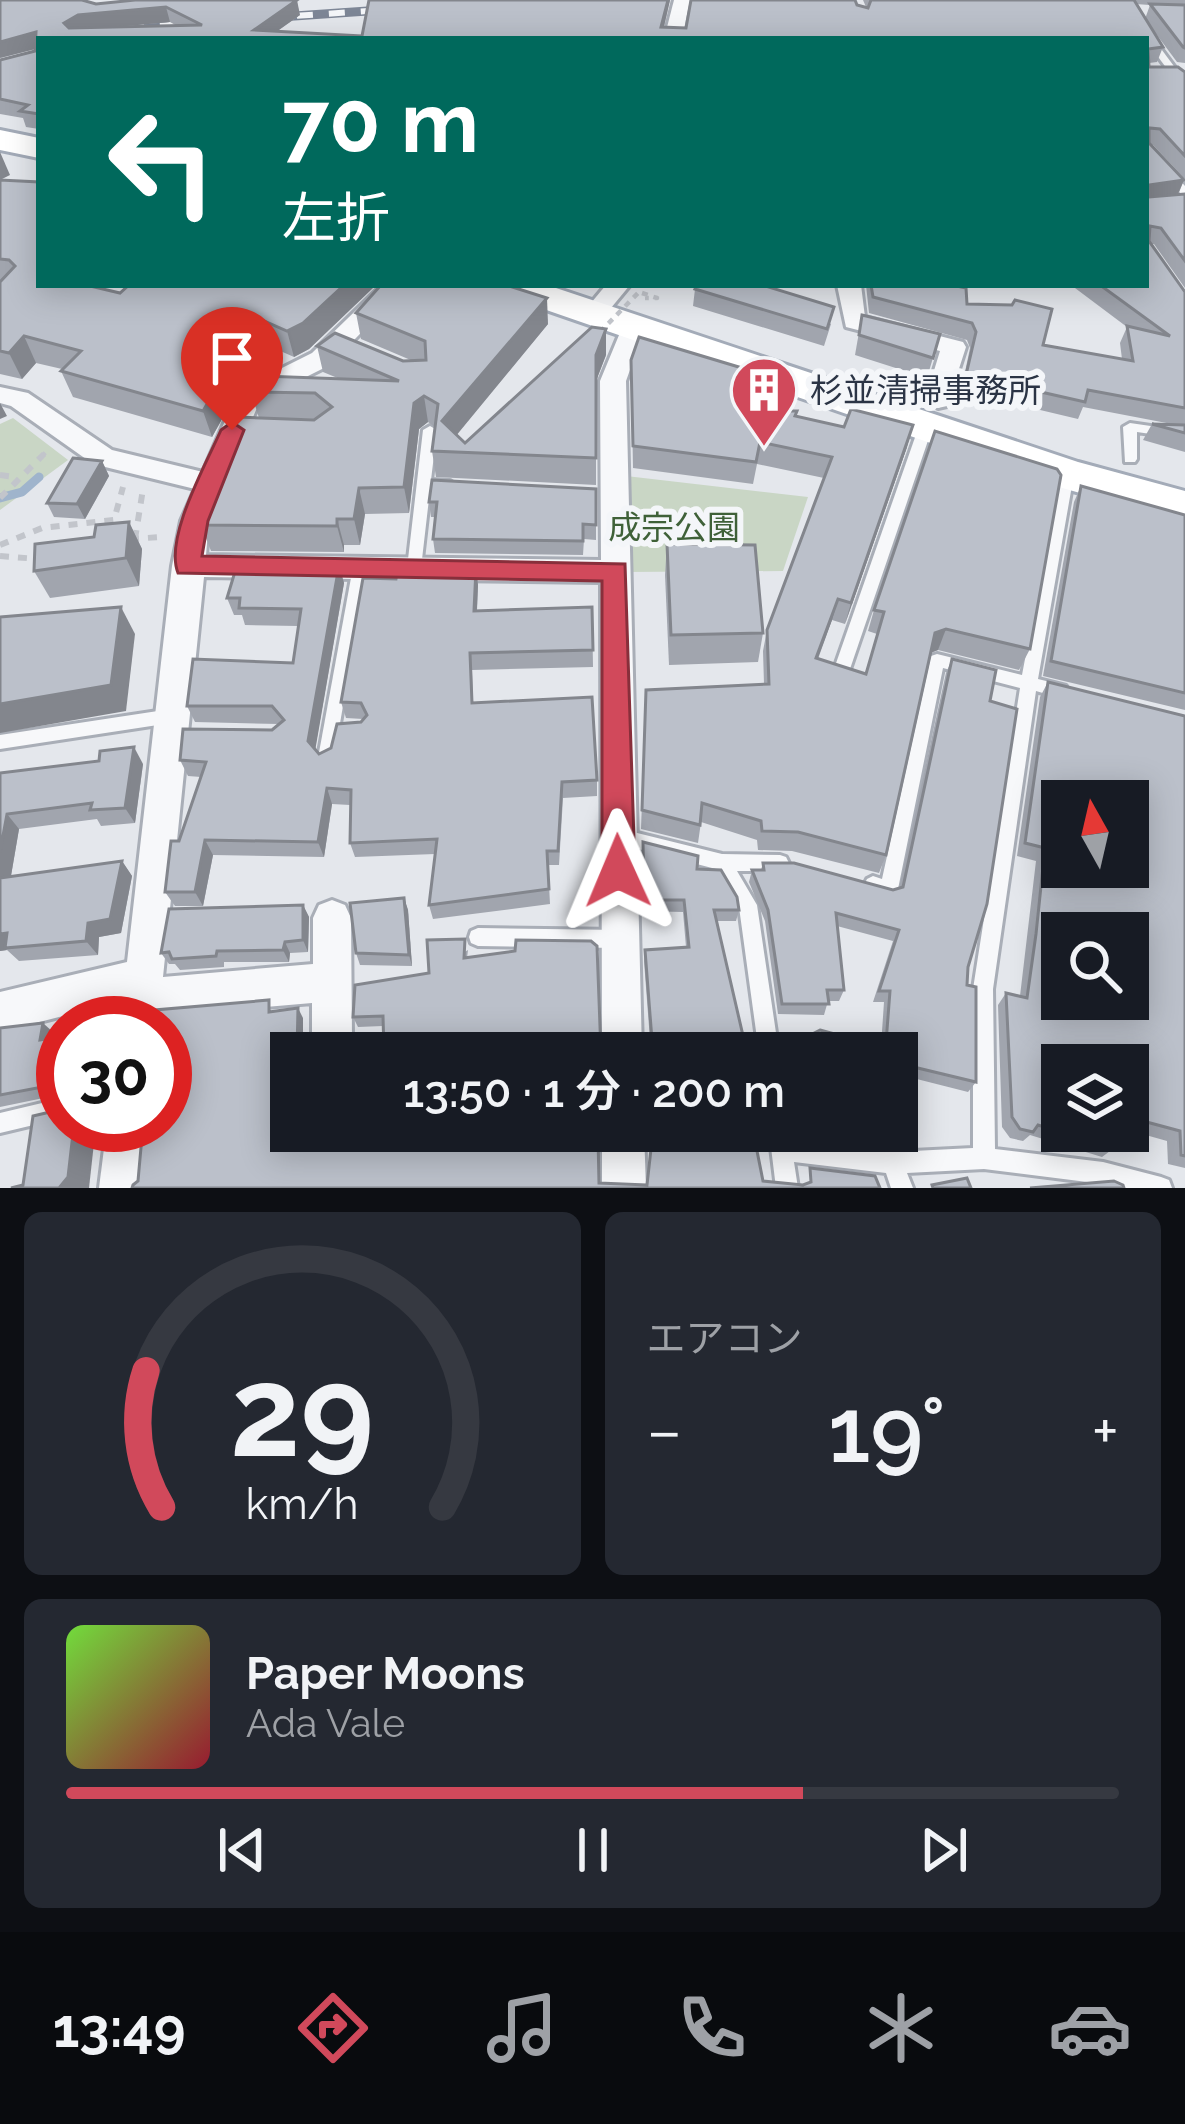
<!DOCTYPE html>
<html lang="ja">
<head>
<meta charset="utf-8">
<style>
	:root { --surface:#171b24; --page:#242831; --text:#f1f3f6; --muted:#9ea1a6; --line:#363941; --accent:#d1495b }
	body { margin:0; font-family:Raleway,"Noto Sans JP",sans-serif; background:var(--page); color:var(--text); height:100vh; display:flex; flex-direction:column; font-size:45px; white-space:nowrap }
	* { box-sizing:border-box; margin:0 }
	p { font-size:39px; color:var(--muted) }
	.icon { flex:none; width:66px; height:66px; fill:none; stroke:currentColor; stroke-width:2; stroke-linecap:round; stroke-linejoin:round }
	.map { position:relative; height:1188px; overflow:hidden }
	.drawer { display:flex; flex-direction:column; gap:24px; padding:24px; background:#0d0f14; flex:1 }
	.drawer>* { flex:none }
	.guide { position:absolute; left:36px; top:36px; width:1113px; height:252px; border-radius:0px; box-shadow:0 6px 30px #0003; background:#00695c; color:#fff; overflow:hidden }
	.needle { width:78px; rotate:352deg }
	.buttons { position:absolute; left:1041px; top:780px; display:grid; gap:24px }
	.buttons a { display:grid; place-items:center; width:108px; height:108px; border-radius:0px; background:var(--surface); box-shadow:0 6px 30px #0003; font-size:60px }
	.speed { position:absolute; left:36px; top:996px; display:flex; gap:24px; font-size:60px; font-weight:700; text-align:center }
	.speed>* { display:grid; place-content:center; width:156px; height:156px; border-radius:50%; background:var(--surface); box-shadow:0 6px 30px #0003; line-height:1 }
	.speed .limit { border:18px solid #d22; background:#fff; color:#111 }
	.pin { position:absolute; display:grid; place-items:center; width:102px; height:102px; color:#fff; margin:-123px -51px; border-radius:50% 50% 50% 0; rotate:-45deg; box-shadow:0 0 12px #0007 }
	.pin .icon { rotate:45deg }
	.me { position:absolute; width:132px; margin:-66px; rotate:359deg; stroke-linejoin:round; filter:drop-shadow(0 0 9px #0008) }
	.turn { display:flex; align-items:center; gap:42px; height:252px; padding:0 48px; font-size:54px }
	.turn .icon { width:156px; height:156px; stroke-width:2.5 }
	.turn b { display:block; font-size:84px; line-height:102px }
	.big { font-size:90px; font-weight:600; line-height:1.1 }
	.drawer .card { flex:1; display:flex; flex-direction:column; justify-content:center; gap:18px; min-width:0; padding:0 42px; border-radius:18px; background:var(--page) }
	.drawer .dial { align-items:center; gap:0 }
	.dial svg { height:312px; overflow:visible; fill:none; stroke:var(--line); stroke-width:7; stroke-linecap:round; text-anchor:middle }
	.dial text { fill:var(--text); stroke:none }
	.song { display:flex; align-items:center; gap:36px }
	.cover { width:144px; height:144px; border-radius:18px; background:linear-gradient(135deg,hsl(100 70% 55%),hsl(350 70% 35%)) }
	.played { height:12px; border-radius:6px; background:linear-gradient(90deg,var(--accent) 70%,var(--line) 70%) }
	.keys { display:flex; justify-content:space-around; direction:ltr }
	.heat { display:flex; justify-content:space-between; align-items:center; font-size:66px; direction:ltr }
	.drawer .tiles { flex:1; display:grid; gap:24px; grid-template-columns:1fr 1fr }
	.card:last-child { grid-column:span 2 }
	.trip { position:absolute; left:270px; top:1032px; width:648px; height:120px; border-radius:0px; background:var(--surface); box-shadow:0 6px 30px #0003; font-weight:600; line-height:120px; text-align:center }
	.dock { display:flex; height:192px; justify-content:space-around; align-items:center; background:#090b0e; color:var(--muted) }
	.dock .icon { width:84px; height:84px }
	.dock .on { color:var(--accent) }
	.dock b { font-size:54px; color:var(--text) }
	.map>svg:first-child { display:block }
</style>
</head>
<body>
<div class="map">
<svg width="1185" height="1188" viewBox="0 0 1185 1188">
	<rect width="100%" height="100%" fill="#e4e7ec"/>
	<g fill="#c9d6c5">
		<path d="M13,418L68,460L0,510V424Z"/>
		<path d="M626,476L808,497L783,571L627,572Z"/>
	</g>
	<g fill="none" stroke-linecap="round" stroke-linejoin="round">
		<path stroke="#9fb4cc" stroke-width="9" d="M0,498L22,492L39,477"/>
		<g stroke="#a9aeb7" stroke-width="6">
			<g id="lane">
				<path d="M1147,38H1153L1185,81V90L1182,89L1147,42Z"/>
				<path d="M1146,147L1150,148L1185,186V195L1181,194L1146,156Z"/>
				<path d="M792,377L798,381L784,425L782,428H772L770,425L786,381Z"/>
				<path d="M926,422L933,426L850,669L848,674L842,675L836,674L834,669L919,426Z"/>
				<path d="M1130,423L1185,431V439L1137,432V459L1135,462H1125L1123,427Z"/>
				<path d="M430,426L437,430L431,480L450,481L457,486L450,491L430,490L421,568L414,574L407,568L423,430Z"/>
				<path d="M1067,469L1074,474L1038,679L1066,686L1068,691L1066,696L1060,698L1036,691L993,989L995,1149L1103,1162L1161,1177L1169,1180L1172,1188H1119L1103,1184L984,1169L907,1173L913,1188H891L886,1173L794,1162L798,1188H776L769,1131H791L792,1141L893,1152L973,1148V989L1020,688L943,668L898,889L895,895L889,898L867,891L864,885L867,879L873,876L882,879L931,656L937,654L1022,675L1060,474Z"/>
				<path d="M360,561L367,567L334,758L332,763L326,765L320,763L318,758L353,567Z"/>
				<path d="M171,709L177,711L179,716L177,721L171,723L0,749V735Z"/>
				<path d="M621,829L722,854L780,855L786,857L789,863L786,869L780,871H737L757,905L779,1053H759L739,907L716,869L615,843L612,837L615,831Z"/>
				<path d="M478,928L620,930L627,933L629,939L627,945L620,948L478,946L471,943L469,937L471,931Z"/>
				<path d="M63,1098V1118L0,1133V1113Z"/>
			</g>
		</g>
		<g stroke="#a9aeb7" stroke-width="6">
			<g id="street">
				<path d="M674,0H690L682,39H664Z"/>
				<path d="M382,285H407L330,365L266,397L256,410L209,521L206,555L601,560L600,381L624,323H642L645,328L626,381L642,1053H602L601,582L204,577L163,977L313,964V918L319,905L332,900L345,905L351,918L352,1038L346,1052H318L312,1038V1003L160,1016L159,1023H119L122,1001L0,1032V992L127,962L172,566L181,521L195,489L93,464L11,406L0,403V387L28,393L112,450L203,472L231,407L248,385L312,353Z"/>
				<path d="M606,285H630L601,320H585L581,315Z"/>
				<path d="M837,285H861L865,317L963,342L966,347L947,406L938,408L925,400L940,351L846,327Z"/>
				<path d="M107,1125H149L143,1188H99Z"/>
				<path d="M602,1131H644L646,1188H602Z"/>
			</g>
		</g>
		<g stroke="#a3abb8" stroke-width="6">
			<g id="primary">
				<path d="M0,130L39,138V158L0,150Z"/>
				<path d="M492,285H547L1078,462L1185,491V523L1052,485L497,293Z"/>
			</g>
		</g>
		<g stroke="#c2c5cb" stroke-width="4.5" stroke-dasharray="6 6" stroke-linecap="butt">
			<path d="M642,293L657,298H645"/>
			<path d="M41,457L49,449"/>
		</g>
		<g stroke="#c2c5cb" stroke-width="6" stroke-dasharray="9 9" stroke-linecap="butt">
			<path d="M0,475L15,477"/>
			<path d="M0,498L44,454"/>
			<path d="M130,539L162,537"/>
			<path d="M135,539L143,489"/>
			<path d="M0,545L42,528L114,520L123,487"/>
			<path d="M0,556L38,559"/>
		</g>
		<use href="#lane" fill="#f7f8fa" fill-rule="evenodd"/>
		<use href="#street" fill="#f7f8fa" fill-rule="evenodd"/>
		<use href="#primary" fill="#fff" fill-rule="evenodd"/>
		<g stroke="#7d8696" stroke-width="9">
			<g id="rail">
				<path d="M265,18L397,9"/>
				<path d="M128,28L211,22"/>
			</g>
		</g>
		<use href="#rail" stroke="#f4f6f9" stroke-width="6" stroke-dasharray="16" stroke-linecap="butt"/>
		<path stroke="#c2c5cb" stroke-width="4.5" stroke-dasharray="6 6" stroke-linecap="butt" d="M600,332L639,292"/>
	</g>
	<g fill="#a1a5ae" fill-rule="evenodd">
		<path d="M369,0H670L664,27L686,28L857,5L866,7L863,0H1185V63L1177,62L1145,19L1150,5L1135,4L1163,47L1157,62L1149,63V67L1185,72V179L1153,145H1150L1184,180L1178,195L1185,194V288L1154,244H1151L1185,292V452L1143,440L1152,424L1177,425L1083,407L1078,419L961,391L970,348L967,340L869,313L866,285H952L967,304L1043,345L1122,359L1120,343L1127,327L1071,285H1146V39H39V129L26,127L23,118L0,114V60L35,51V49L0,58L96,4L300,15L276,32L362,36ZM170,22L177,26L105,28Z"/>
		<path d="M0,180L89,286L120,293L129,285H376L309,349L294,357L269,346L229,389L232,401L212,437L73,397L61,371L62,369L36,363L22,379L0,374Z"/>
		<path d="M697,285H785L769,287L831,324L824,346L693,306L695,289Z"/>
		<path d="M356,313L548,324L456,435L465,443L606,355L596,381V485L436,477L432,451L435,427L428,422L419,429L409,513L365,514L360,545H344V552L211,551L201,525L316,419L259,418L251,392L340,379L323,372L317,346L403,361H413L361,339Z"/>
		<path d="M862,315L940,334L927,378L855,355Z"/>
		<path d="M631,360L749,393L745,400L796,416L907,447L845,624L832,620L818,659L865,674L877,634L868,631L874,610L1030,649L1019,670L938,650L931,653L886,855L879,873L792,851L758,850L757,840L701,822L698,843L641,829L646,690L764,684L763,651L767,630L824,478L757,464L753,484L633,468Z"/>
		<path d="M102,461L109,476L85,519L54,517L47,503Z"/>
		<path d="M1081,486L1185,515V710L1043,676L1074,502Z"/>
		<path d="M596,489V540L584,539L583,555L435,553L433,539L435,517H431L429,502Z"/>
		<path d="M129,522L142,549L139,586L50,598L34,571L94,537Z"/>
		<path d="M667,544L763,633L758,662L669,665L665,575Z"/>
		<path d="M339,566L344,583L315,749L319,754L331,748L363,719L346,718L341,702L396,579L428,573L476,568L478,585L477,611L592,607L593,667L472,670L473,703L597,780V796L563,798L559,865H548L550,904L433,919L429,905L435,854L355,857L350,843V805L332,804L324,857L213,855L203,906H175L165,892L179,841L201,777L188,776L180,760L272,730L279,724L195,722L187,706L293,663L298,626L245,625L242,615H234L227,598Z"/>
		<path d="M952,659L990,701L967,985L976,1082L968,1092L897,1074V1053H856L862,1041L881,1046L884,1002H873L893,941L837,926L844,990L839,1001H828L824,1015L778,1014L765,921L749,882L752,870H761L763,863L893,890L899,888L946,673Z"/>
		<path d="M1048,682L1185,716V1168L1168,1164L1167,1141L1128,1130V1065H1062L1114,1148L1102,1157L1030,1135L1023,1141L1010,1138L1002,1127L998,1005L1006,993L1020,996L1036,861L1017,856L1040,697Z"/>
		<path d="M143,764L135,823L101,826L97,819L19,829L11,876L122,861L132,876L121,933L99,937L98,955L19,961L7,950L0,951V773Z"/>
		<path d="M643,842L697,869L739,910L736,921H717L747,1053H651L644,961L645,950L686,947L683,912L643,911Z"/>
		<path d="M404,898L408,910L412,966L360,965L356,953Z"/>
		<path d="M303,905L309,917L308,952L290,953L289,962H224V967L180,970L175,964H169L161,953Z"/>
		<path d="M468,950L467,958L383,1026L358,1027L353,1017Z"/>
		<path d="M0,1028L54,1033L53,1038L63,1047V1094L0,1107Z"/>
	</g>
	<g fill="#83868d">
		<path d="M297,0L300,15L266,39L254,30Z"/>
		<path d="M668,0H670L661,39V27Z"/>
		<path d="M166,7L170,22L83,30L70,38L64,23L78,15Z"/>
		<path d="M36,32L39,48L0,58V42Z"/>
		<path d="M0,152L10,175L0,180Z"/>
		<path d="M1184,180L1177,196L1146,201L1149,185Z"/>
		<path d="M344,285H376L309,349L294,357L287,331Z"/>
		<path d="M547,298L548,324L446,448L442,421Z"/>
		<path d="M262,320L269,346L229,389L232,401L212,437L203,411L210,374Z"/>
		<path d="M606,329V355L596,381V355Z"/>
		<path d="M24,336L36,363L22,379L9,353Z"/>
		<path d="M752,371L749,393L734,419L737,397Z"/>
		<path d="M424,396L428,422L419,429L409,513L404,487L414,403Z"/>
		<path d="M0,403L7,416L0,419Z"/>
		<path d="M913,425L907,447L845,624L851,603Z"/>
		<path d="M102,461L109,476L85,519L77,504Z"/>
		<path d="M359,488L365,514L360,545L354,519Z"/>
		<path d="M337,519L344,545V552L337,526Z"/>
		<path d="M129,522L142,549L139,586L126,558Z"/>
		<path d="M339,566L344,583L314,757L308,741Z"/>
		<path d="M476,568L478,585L476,628L474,611Z"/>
		<path d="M838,599L832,620L810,679L816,658Z"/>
		<path d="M121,607L135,634L126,711L0,733V704Z"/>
		<path d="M946,629L938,650L927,654L935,633Z"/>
		<path d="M134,747L143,764L135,823L125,808Z"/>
		<path d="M327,788L332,804L324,857L318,842Z"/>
		<path d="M7,814L19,829L8,893L0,883V852Z"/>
		<path d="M205,840L213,855L203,906L195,892Z"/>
		<path d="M122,861L132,876L121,933L99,937L98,955L86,941L88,923Z"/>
		<path d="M404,898L408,910L412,966L409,955Z"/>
		<path d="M303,905L309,917L308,952L303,940Z"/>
		<path d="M7,933L5,948L7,950L0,951V934Z"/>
		<path d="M285,942L290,953L289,962L283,950Z"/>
		<path d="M298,1008L303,1018V1053H297Z"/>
		<path d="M43,1023L54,1033L51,1050L40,1040Z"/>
		<path d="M53,1038L63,1047V1093L53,1085Z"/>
		<path d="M74,1125H96L89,1188H59Z"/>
	</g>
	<g fill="#bbc0ca" stroke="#83868d" stroke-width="3" fill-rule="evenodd">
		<path d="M0,0H82L96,4L135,0H297L254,30L362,36L369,0H668L661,27L686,28L691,0H855L857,5L868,8L871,0H1134L1163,47L1148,49L1149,67H1178L1185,72V156L1160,129L1149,128V143L1184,180L1149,185L1150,197L1185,194V261L1161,228L1150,226L1149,241L1185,292V408L1088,390L1085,402L966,375L976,332L972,323L873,297L871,285H952L966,288L967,304L1012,305L1015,300L1052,309L1043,345L1133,361L1127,326L1170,336L1100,285H1146V39H39V114L20,111L28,105L0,99V60L35,51L36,32L0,42ZM166,7L202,25L69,28L64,23L78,15Z"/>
		<path d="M1150,4L1185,5V48L1183,47Z"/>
		<path d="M0,180L39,182V285H86L120,293L129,285H344L303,323L287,331L262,320L210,374L224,375L203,411L61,371L81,351L24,336L9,353L0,351V282L15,266L9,260L0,259Z"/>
		<path d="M381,285H506L547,298L442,421L465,443L592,327L606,329L596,355V458L432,451L438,404L424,396L414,403L404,487L359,488L354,519H337V526L201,525L204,496L238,417L314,420L332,407L315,393L251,392L263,376L399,381L317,346L335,333L403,361L426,360L425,341L356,313Z"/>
		<path d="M697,285H762L834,307L827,329L695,289Z"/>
		<path d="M862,315L940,334L933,358L859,335Z"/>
		<path d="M639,337L752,371L737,397L776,411H797L795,416L844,427L851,409L913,425L851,603L838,599L816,658L866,674L884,612L874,610L935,431L1057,469L1061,475L1030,649L946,629L935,633L886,855L798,832L762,831L761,821L702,803L700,825L642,810L646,690L769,684L767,630L832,457L760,442L756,462L633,446L631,360Z"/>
		<path d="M1152,424L1185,425V433Z"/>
		<path d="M73,458L102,461L77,504L47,503Z"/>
		<path d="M432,480L596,489V525L583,524V541L433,539L437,502H429Z"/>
		<path d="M1081,486L1185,515V693L1051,661Z"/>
		<path d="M129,522L126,558L34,571L35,544L94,537L96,525Z"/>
		<path d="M667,544L755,545L763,633L671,635Z"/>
		<path d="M237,565L339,566L308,741L319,754L331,748L337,724L361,722L367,715L361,703L341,702L363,578L396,579L397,573H428L429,567L476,568L474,611L592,607L593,650L470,653L472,703L592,697L597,780L562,782L558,851H547L549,889L429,905L437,839L350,843L351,790L327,788L318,842L205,840L195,892H165L171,841H179L206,762L180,760L183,729L272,730L284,720L272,706H187L193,659L293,663L301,609L239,608L240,598H227Z"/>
		<path d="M121,607L111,685L0,704V617Z"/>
		<path d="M952,659L996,670L990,701L1017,709L987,904L968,967L967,985L976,987V1082L897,1063V1053H890L886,1043L890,991H879L899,930L836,913L844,990H827L829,1004H782L768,910L752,870H764L763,863H794L893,890L903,887Z"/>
		<path d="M1048,682L1185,716V1156L1181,1155L1180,1131L1128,1117V1065H1062V1131H1114V1148L1038,1125L1033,1132L1020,1129L1012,1117L1006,993L1027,998L1036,934L1045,848L1025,843ZM1062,801H1128V867H1062ZM1062,933H1128V999H1062Z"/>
		<path d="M134,747L125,808L90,810L92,803L7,814L0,852V773L99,761L100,751Z"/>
		<path d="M643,842L698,856L697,869L721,870L737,897L739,910H714L747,1053H653L645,950L689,947L684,900H644Z"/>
		<path d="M122,861L110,919L88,923L86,941L5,948L7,933L0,934V878Z"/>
		<path d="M404,898L409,955L356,953L350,903Z"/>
		<path d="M303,905V940L285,942L283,950L217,951L216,956L172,959L169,952L161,953L169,909Z"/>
		<path d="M465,939L464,958L515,951L516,940L591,941L597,946L601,1053H384L383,1016L353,1017L355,985L429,973L427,940Z"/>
		<path d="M269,1000V1012L298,1008L297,1053H291V1131H545L546,1139L598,1137L599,1183L647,1185L653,1131H753L763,1181L803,1185L811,1182L810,1168L875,1176L880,1188H132L133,1185L138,1181L143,1125H165V1023H154L155,1010Z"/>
		<path d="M43,1023L40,1040L53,1038L52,1048H59L53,1085L0,1095V1028Z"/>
		<path d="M820,1030L849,1038L851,1053H775Z"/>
		<path d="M862,1041L884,1046V1053H858Z"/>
		<path d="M63,1109V1125H74L68,1177L59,1188H11L23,1185L33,1116Z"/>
		<path d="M967,1178L971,1188H933L932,1185Z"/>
		<path d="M1114,1181L1123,1185L1124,1188H1030Z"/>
	</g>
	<path fill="#d1495b" stroke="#882f3b" stroke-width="3" d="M232,422L244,430L208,521L202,556L625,564L635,871L630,882L618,886L607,882L602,871V581L178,573C164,538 206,464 221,430Z"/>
	<defs>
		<g id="building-pin" transform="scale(3.45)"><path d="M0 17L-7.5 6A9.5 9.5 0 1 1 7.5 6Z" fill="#d1495b" stroke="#f4f6f9"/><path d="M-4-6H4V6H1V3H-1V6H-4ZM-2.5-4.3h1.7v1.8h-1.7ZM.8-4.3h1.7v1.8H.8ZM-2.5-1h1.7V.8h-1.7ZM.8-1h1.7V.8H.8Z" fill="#fff"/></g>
	</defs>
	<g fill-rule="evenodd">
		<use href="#building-pin" x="764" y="390"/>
	</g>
	<g text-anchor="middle" stroke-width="12" stroke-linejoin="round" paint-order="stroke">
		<g font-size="33" fill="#2b3445" stroke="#f4f6f9" text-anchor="start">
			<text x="810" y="402">杉並清掃事務所</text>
		</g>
		<g font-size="33" fill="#3f6138" stroke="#f4f6f9">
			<text x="674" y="539">成宗公園</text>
		</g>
	</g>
</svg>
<div class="buttons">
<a><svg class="needle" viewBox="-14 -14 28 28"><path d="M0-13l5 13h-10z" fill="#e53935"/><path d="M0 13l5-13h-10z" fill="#9ea1a6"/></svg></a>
<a><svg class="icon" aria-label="search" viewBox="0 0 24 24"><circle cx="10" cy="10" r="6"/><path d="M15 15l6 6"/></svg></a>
<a><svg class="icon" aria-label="layers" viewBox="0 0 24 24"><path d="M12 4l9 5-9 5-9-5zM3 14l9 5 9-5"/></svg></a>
</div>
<div class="speed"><div class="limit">30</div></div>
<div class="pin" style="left:232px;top:430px;background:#d93025"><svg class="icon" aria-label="arrive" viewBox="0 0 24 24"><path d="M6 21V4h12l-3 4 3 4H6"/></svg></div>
<svg class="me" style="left:618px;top:871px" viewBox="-20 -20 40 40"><path d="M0-17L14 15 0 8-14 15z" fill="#d1495b" stroke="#fff" stroke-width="4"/></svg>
<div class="trip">13:50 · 1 分 · 200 m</div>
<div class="guide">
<div class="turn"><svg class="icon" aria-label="left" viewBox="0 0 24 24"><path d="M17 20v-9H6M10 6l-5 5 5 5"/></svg><div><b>70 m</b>左折</div></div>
</div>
</div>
<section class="drawer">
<div class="tiles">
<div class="card dial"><svg viewBox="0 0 100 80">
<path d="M14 69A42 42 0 1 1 86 69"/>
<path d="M14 69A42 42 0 0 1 10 34" stroke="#d1495b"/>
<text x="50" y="56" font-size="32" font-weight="700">29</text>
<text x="50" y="72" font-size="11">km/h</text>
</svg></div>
<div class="card"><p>エアコン</p>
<div class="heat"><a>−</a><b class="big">19°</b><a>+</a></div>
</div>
<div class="card">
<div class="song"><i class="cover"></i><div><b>Paper Moons</b><p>Ada Vale</p></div></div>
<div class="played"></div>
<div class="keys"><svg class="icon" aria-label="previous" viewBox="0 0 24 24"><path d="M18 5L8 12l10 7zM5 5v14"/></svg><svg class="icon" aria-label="pause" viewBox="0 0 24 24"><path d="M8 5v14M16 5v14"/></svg><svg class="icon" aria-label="next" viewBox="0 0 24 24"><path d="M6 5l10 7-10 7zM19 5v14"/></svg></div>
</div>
</div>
</section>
<nav class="dock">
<b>13:49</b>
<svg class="icon on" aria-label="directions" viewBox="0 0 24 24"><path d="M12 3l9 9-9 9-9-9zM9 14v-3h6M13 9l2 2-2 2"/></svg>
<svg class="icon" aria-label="music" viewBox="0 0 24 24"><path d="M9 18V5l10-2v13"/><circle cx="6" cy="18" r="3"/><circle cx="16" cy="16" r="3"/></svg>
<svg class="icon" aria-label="phone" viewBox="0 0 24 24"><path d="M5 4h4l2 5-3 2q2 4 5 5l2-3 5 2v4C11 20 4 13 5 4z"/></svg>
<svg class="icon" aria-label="climate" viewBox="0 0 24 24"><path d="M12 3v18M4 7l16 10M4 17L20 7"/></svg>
<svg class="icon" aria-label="car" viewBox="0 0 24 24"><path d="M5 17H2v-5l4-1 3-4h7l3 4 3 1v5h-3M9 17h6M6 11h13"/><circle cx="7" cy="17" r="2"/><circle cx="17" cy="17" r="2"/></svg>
</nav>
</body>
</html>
